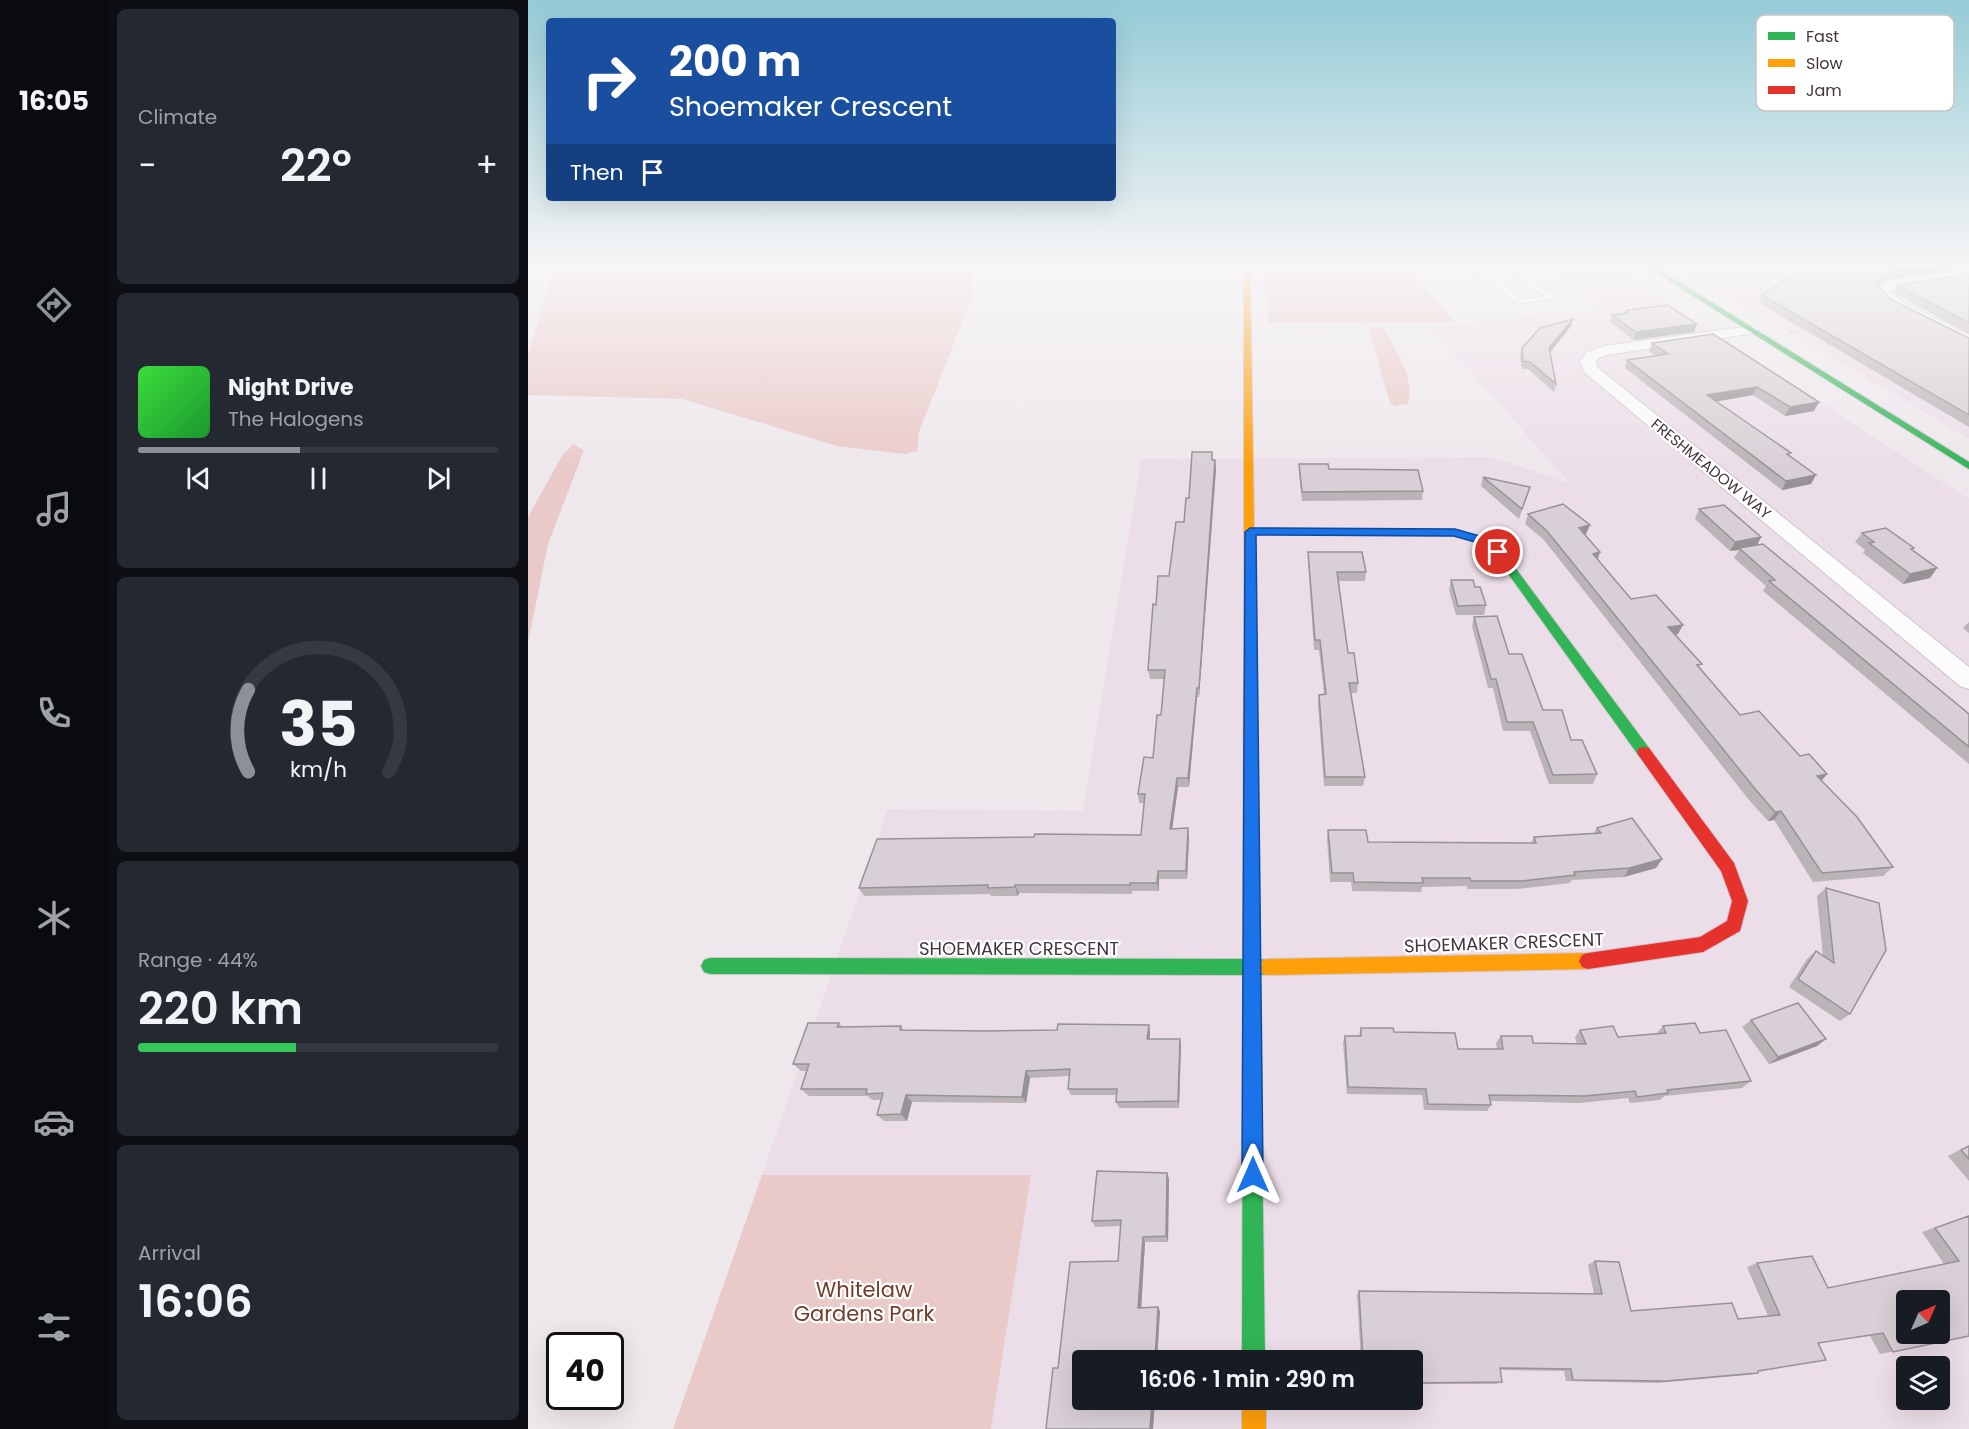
<!DOCTYPE html>
<html lang="en">
<head>
<meta charset="utf-8">
<style>
	:root { --surface:#171b24; --page:#242831; --text:#f1f3f6; --muted:#9ea1a6; --line:#363941; --accent:#8c9099 }
	body { margin:0; font-family:Poppins,sans-serif; background:var(--page); color:var(--text); height:100vh; display:flex; flex-direction:column; font-size:22px; white-space:nowrap }
	* { box-sizing:border-box; margin:0 }
	p { font-size:20px; color:var(--muted) }
	.icon { flex:none; width:33px; height:33px; fill:none; stroke:currentColor; stroke-width:2; stroke-linecap:round; stroke-linejoin:round }
	.map { position:relative; flex:1; overflow:hidden }
	.side { display:flex; flex-direction:column; gap:9px; padding:9px; background:#0d0f14; width:420px }
	.side>* { flex:none }
	.guide { position:absolute; left:18px; top:18px; width:570px; height:183px; border-radius:6px; box-shadow:0 6px 24px #0002; background:#1a4fa0; color:#fff; overflow:hidden }
	.needle { width:39px; rotate:45deg }
	.controls { position:absolute; left:1368px; top:1290px; display:grid; gap:12px }
	.controls a { display:grid; place-items:center; width:54px; height:54px; border-radius:6px; background:var(--surface); box-shadow:0 6px 24px #0002; font-size:30px }
	.speed { position:absolute; left:18px; top:1332px; display:flex; gap:12px; font-size:30px; font-weight:700; text-align:center }
	.speed>* { display:grid; place-content:center; width:78px; height:78px; border-radius:50%; background:var(--surface); box-shadow:0 6px 24px #0002; line-height:1 }
	.speed .limit { border:3px solid #111; border-radius:9px; background:#fff; color:#111 }
	.pin { position:absolute; display:grid; place-items:center; width:51px; height:51px; color:#fff; margin:-26px; border:3px solid #fff; border-radius:50%; box-shadow:0 2px 6px #0007 }
	.me { position:absolute; width:66px; margin:-33px; rotate:0deg; stroke-linejoin:round; filter:drop-shadow(0 0 4px #0008) }
	.turn { display:flex; align-items:center; gap:21px; height:126px; padding:0 24px; font-size:27px }
	.turn .icon { width:78px; height:78px; stroke-width:2.5 }
	.turn b { display:block; font-size:42px; line-height:51px }
	.then { display:flex; align-items:center; height:57px; padding:0 24px; background:#0003; gap:12px; font-size:22px }
	.big { font-size:45px; font-weight:600; line-height:1.1 }
	.side .card { flex:1; display:flex; flex-direction:column; justify-content:center; gap:9px; min-width:0; padding:0 21px; border-radius:9px; background:var(--page) }
	.side .dial { align-items:center; gap:0 }
	.dial svg { height:156px; overflow:visible; fill:none; stroke:var(--line); stroke-width:7; stroke-linecap:round; text-anchor:middle }
	.dial text { fill:var(--text); stroke:none }
	.song { display:flex; align-items:center; gap:18px }
	.cover { width:72px; height:72px; border-radius:9px; background:linear-gradient(135deg,hsl(120 70% 55%),hsl(130 70% 35%)) }
	.played { height:6px; border-radius:3px; background:linear-gradient(90deg,var(--accent) 45%,var(--line) 45%) }
	.keys { display:flex; justify-content:space-around; direction:ltr }
	.heat { display:flex; justify-content:space-between; align-items:center; font-size:33px; direction:ltr }
	.charge { height:9px; border-radius:4px; background:linear-gradient(90deg,#34c759 44%,var(--line) 0) }
	.trip { position:absolute; left:544px; top:1350px; width:351px; height:60px; border-radius:6px; background:var(--surface); box-shadow:0 6px 24px #0002; font-weight:600; line-height:60px; text-align:center }
	main { display:flex; flex:1; min-height:0 }
	.menu { display:flex; flex-direction:column; width:108px; justify-content:space-around; align-items:center; background:#090b0e; color:var(--muted) }
	.menu .icon { width:42px; height:42px }
	.menu .selected { color:var(--accent) }
	.menu b { font-size:27px; color:var(--text) }
	.map>svg:first-child { display:block }
</style>
</head>
<body>
<main>
<nav class="menu">
<b>16:05</b>
<svg class="icon selected" aria-label="directions" viewBox="0 0 24 24"><path d="M12 3l9 9-9 9-9-9zM9 14v-3h6M13 9l2 2-2 2"/></svg>
<svg class="icon" aria-label="music" viewBox="0 0 24 24"><path d="M9 18V5l10-2v13"/><circle cx="6" cy="18" r="3"/><circle cx="16" cy="16" r="3"/></svg>
<svg class="icon" aria-label="phone" viewBox="0 0 24 24"><path d="M5 4h4l2 5-3 2q2 4 5 5l2-3 5 2v4C11 20 4 13 5 4z"/></svg>
<svg class="icon" aria-label="climate" viewBox="0 0 24 24"><path d="M12 3v18M4 7l16 10M4 17L20 7"/></svg>
<svg class="icon" aria-label="car" viewBox="0 0 24 24"><path d="M5 17H2v-5l4-1 3-4h7l3 4 3 1v5h-3M9 17h6M6 11h13"/><circle cx="7" cy="17" r="2"/><circle cx="17" cy="17" r="2"/></svg>
<svg class="icon" aria-label="filters" viewBox="0 0 24 24"><path d="M4 7h16M4 17h16"/><circle cx="9" cy="7" r="2"/><circle cx="15" cy="17" r="2"/></svg>
</nav>
<section class="side">
<div class="card"><p>Climate</p>
<div class="heat"><a>−</a><b class="big">22°</b><a>+</a></div>
</div>
<div class="card">
<div class="song"><i class="cover"></i><div><b>Night Drive</b><p>The Halogens</p></div></div>
<div class="played"></div>
<div class="keys"><svg class="icon" aria-label="previous" viewBox="0 0 24 24"><path d="M18 5L8 12l10 7zM5 5v14"/></svg><svg class="icon" aria-label="pause" viewBox="0 0 24 24"><path d="M8 5v14M16 5v14"/></svg><svg class="icon" aria-label="next" viewBox="0 0 24 24"><path d="M6 5l10 7-10 7zM19 5v14"/></svg></div>
</div>
<div class="card dial"><svg viewBox="0 0 100 80">
<path d="M14 69A42 42 0 1 1 86 69"/>
<path d="M14 69A42 42 0 0 1 14 27" stroke="#8c9099"/>
<text x="50" y="56" font-size="32" font-weight="700">35</text>
<text x="50" y="72" font-size="11">km/h</text>
</svg></div>
<div class="card"><p>Range · 44%</p><b class="big">220 km</b><div class="charge"></div></div>
<div class="card"><p>Arrival</p><b class="big">16:06</b></div>
</section>
<div class="map">
<svg width="1441" height="1429" viewBox="0 0 1441 1429">
	<rect width="100%" height="100%" fill="#eee8ec"/>
	<g fill="#ecdee8" fill-rule="evenodd">
		<path d="M1021,267H1086L1441,499V1429H463L503,1175H234L360,809L555,811L613,459L963,457L1043,484L902,327L1079,308ZM1378,1300H1412V1334H1378ZM555,1360H885V1400H555ZM1378,1366H1412V1400H1378Z"/>
		<path d="M1153,267H1441V439Z"/>
	</g>
	<g fill="#eacac9">
		<path d="M27,267H443L445,295L391,432L389,451L377,454L309,446L154,399L0,395V355Z"/>
		<path d="M735,267H879L927,322L741,323Z"/>
		<path d="M845,327L856,329C867,349 888,380 880,404L868,406L862,403L841,328Z"/>
		<path d="M45,444L56,450L20,544L0,643V517L34,456Z"/>
		<path d="M234,1175H503L463,1429H145Z"/>
	</g>
	<g fill="none" stroke-linecap="round" stroke-linejoin="round">
		<g stroke="#cdc4ca" stroke-width="2">
			<path id="lane" d="M944,267H952L995,300L1017,297L979,267H987L1028,298L990,304Z"/>
		</g>
		<g stroke="#cdc4ca" stroke-width="2">
			<g id="street">
				<path d="M1441,270V278L1360,291L1371,300L1441,335V346L1361,306L1345,291L1359,281Z"/>
				<path d="M1223,326L1228,327L1230,330L1228,333L1078,355L1070,358L1068,362L1069,367L1441,667V689L1432,686L1056,372L1052,362L1059,352L1076,346Z"/>
			</g>
		</g>
		<g stroke="#d3c5ce" stroke-width="2">
			<g id="fast">
				<path d="M1119,267H1127L1441,462V469Z"/>
				<path d="M722,529L927,530L955,538L974,550L1121,748L1123,752L1121,756H1111L966,554L947,542L926,536L718,534V530Z"/>
				<path d="M723,842L728,844L731,849L732,959L745,961L748,967L745,973L732,975L737,1360H714L715,975L182,974L176,972L173,966L176,960L182,958L715,959V849L718,844Z"/>
			</g>
		</g>
		<g stroke="#d3c5ce" stroke-width="2">
			<g id="slow">
				<path d="M716,267H722L728,658L722,662L716,658Z"/>
				<path d="M1060,953L1066,955L1069,961L1066,967L1060,969L739,975L733,973L730,967L733,961L739,959Z"/>
				<rect x="714" y="1400" width="24" height="29"/>
			</g>
		</g>
		<g stroke="#d3c5ce" stroke-width="2">
			<g id="jam">
				<path d="M722,654L728,658L731,849L728,854L723,856L718,854L715,849L716,658Z"/>
				<path d="M1116,747L1121,748L1206,863L1220,901L1212,931L1175,952L1060,969L1054,967L1051,961L1054,955L1060,953L1172,937L1199,921L1204,901L1193,871L1111,756L1109,752L1111,748Z"/>
			</g>
		</g>
		<path stroke="#cdc6cb" stroke-width="2" stroke-dasharray="1.5 1.5" stroke-linecap="butt" d="M1262,332L1278,329"/>
		<use href="#lane" fill="#fcfcfc" fill-rule="evenodd"/>
		<use href="#street" fill="#fcfcfc" fill-rule="evenodd"/>
		<use href="#fast" fill="#30b455" fill-rule="evenodd"/>
		<use href="#slow" fill="#ff9f0a" fill-rule="evenodd"/>
		<use href="#jam" fill="#e5322d" fill-rule="evenodd"/>
	</g>
	<g fill="#bab3b8">
		<path d="M1441,274V334L1365,292L1369,285Z"/>
		<path d="M1359,279L1349,286L1364,300L1441,338V427L1231,303L1234,295Z"/>
		<path d="M1098,311L1166,332L1106,340L1082,322L1084,315L1097,313Z"/>
		<path d="M1045,319L1043,326L1022,352L1028,384L1026,392L1000,369H994L992,356L994,348Z"/>
		<path d="M1124,343L1286,411L1257,416L1225,395L1188,401L1261,456L1283,484L1254,490L1097,368L1099,360L1128,356L1121,351Z"/>
		<path d="M685,460L688,469L671,697H669L661,787H650L644,829L661,837L659,879H631V891H604V894L491,893L490,896H463L462,894L336,896L331,888L613,835L616,803H611L610,794L625,758L633,715L636,679H622L620,670L628,605L641,576L656,522L661,498Z"/>
		<path d="M771,464L801,469L895,491L894,500L774,501L771,473Z"/>
		<path d="M955,477L1002,487L991,519L953,486Z"/>
		<path d="M1171,509L1233,537L1229,545L1441,714V764L1235,591L1238,586L1206,558L1211,550L1202,551L1167,519Z"/>
		<path d="M1000,514L1062,525L1058,534L1057,535L1070,559L1103,599L1150,634L1147,635L1172,668L1212,715L1272,756L1299,774L1293,781L1365,867L1355,876L1285,882L1246,820L1240,821L1221,800L1016,540L997,524Z"/>
		<path d="M1334,533L1385,550L1409,568L1402,578L1375,584L1335,553L1337,550L1327,542Z"/>
		<path d="M780,552L838,572L837,581H811L820,653L830,683L829,693H823L837,777L835,786H796L790,704L791,695L796,694L791,650H786L780,562Z"/>
		<path d="M923,580L947,587L958,605L956,615H928L921,590Z"/>
		<path d="M946,617L981,654L1015,710L1043,740L1069,774L1065,784H1021L1002,731H975L965,688H960L944,626Z"/>
		<path d="M1441,622V633L1435,628Z"/>
		<path d="M1069,828L1134,859L1128,868L1096,877L1044,880L1042,883L989,889H939V886L894,887L893,892L824,891L823,882H802L799,839L800,830L840,842L1003,843L1006,837L1066,833Z"/>
		<path d="M1298,888L1322,1014L1312,1021L1261,987L1279,959L1288,951L1295,956L1289,896Z"/>
		<path d="M1223,1020L1298,1039L1289,1046L1241,1064L1214,1027Z"/>
		<path d="M311,1023L314,1027L373,1026L376,1030L622,1032V1039H652L653,1046L651,1108H591L588,1102L589,1095H543L540,1089L541,1076L502,1078L498,1103L384,1102L379,1121H356L349,1115L353,1100H344L340,1096H281L273,1089L279,1071H273L265,1064Z"/>
		<path d="M1135,1026L1172,1033L1223,1081L1214,1088L1137,1096L1132,1100L1102,1103L1100,1098L1051,1103L963,1101V1105L959,1111L896,1110L894,1095L819,1094L815,1043L817,1036H831L833,1028L866,1032L930,1049H969L968,1043L973,1036L1005,1043L1049,1044L1047,1037L1052,1030L1090,1037L1128,1034Z"/>
		<path d="M1441,1145V1181L1420,1156Z"/>
		<path d="M639,1173L641,1179L640,1242H617L613,1308L632,1311L629,1360H555V1400H627L625,1429H518L530,1368L590,1261L593,1226L567,1227L564,1221Z"/>
		<path d="M1441,1215V1336L1352,1354L1342,1336L1290,1343L1230,1371V1373L1219,1375L1129,1383L1038,1381L1036,1371L972,1370L974,1382L968,1384H885V1360H833L829,1295L831,1291L1066,1294L1060,1265L1067,1261L1103,1311L1210,1319L1240,1316L1219,1267L1229,1263L1300,1288L1416,1264L1394,1232Z"/>
	</g>
	<g fill="#979296">
		<path d="M1397,267H1441V268L1359,279L1343,291L1347,283L1363,271Z"/>
		<path d="M1045,319L1043,326L1019,356L1021,348Z"/>
		<path d="M1169,324L1166,332L1106,340L1108,332Z"/>
		<path d="M1229,387L1225,395L1175,404L1179,395Z"/>
		<path d="M1291,402L1286,411L1257,416L1262,407Z"/>
		<path d="M687,460L688,469L671,697V688Z"/>
		<path d="M1288,475L1283,484L1254,490L1258,481Z"/>
		<path d="M1062,525L1058,534L1048,537L1051,528Z"/>
		<path d="M1233,537L1228,547L1211,548V550L1202,551L1207,542Z"/>
		<path d="M1072,552L1069,562L1065,554Z"/>
		<path d="M1409,568L1402,578L1375,584L1382,574Z"/>
		<path d="M1155,625L1150,634L1135,637L1140,627Z"/>
		<path d="M669,688V697L661,787L660,778Z"/>
		<path d="M1299,774L1292,783L1289,776Z"/>
		<path d="M649,778L650,787L643,837L642,829Z"/>
		<path d="M1253,811L1246,820L1240,821L1247,812Z"/>
		<path d="M660,828L661,837L659,879L658,871Z"/>
		<path d="M1134,859L1128,868L1096,877L1101,868Z"/>
		<path d="M630,871L631,879V891L629,883Z"/>
		<path d="M487,885L491,893L490,896L487,887Z"/>
		<path d="M621,1025L622,1032L621,1047L619,1039Z"/>
		<path d="M652,1039L653,1046L651,1108L650,1101Z"/>
		<path d="M1298,1039L1289,1046L1241,1064L1250,1057Z"/>
		<path d="M498,1071L502,1078L498,1103L494,1097Z"/>
		<path d="M378,1095L384,1102L379,1121L373,1114Z"/>
		<path d="M639,1173L641,1179L640,1242L638,1236Z"/>
		<path d="M615,1237L617,1242L613,1312L610,1308Z"/>
		<path d="M630,1307L632,1311L629,1360H627Z"/>
		<path d="M624,1400H627L625,1429H622Z"/>
	</g>
	<g fill="#d8d0d6" stroke="#979296" stroke-width="1.5" fill-rule="evenodd">
		<path d="M1276,267H1397L1363,271L1347,283L1364,300L1441,338V415L1234,295Z"/>
		<path d="M1441,274V323L1369,285Z"/>
		<path d="M1139,305L1169,324L1108,332L1084,315L1100,313L1098,311L1102,310Z"/>
		<path d="M1045,319L1021,348L1028,384L1002,362L995,361L994,348L1012,328Z"/>
		<path d="M1185,334L1291,402L1262,407L1229,387L1179,395L1263,453L1259,454L1288,475L1258,481L1099,360L1140,354L1124,343Z"/>
		<path d="M664,452H684V460H687L671,688H669L660,778H649L642,829L660,828L658,871H630L629,883H602V885H487V887L460,888V885L331,888L349,839L506,837L507,834L613,835L617,794H610L616,757L625,758L629,715H633L637,670H620L625,604L628,605L630,576H641L648,522H656L658,498H661Z"/>
		<path d="M771,464H800L801,469L890,470L895,491L774,492Z"/>
		<path d="M955,477L1002,487L994,509Z"/>
		<path d="M1035,504L1062,525L1051,528L1072,552L1065,554L1103,599L1128,595L1155,625L1140,627L1174,664L1169,665L1212,715L1231,711L1272,756L1281,754L1299,774L1289,776L1329,817L1365,867L1294,873L1253,811L1247,812L1228,790L1019,531L1000,514Z"/>
		<path d="M1196,505L1233,537L1207,542L1171,509Z"/>
		<path d="M1358,528L1386,548L1383,549L1409,568L1382,574L1341,543L1346,542L1334,533Z"/>
		<path d="M1235,544L1441,714V747L1241,581L1247,580L1211,548Z"/>
		<path d="M780,552H834L838,572H809L820,653H826L830,683H821L837,777H797L791,695L798,694L792,640H787Z"/>
		<path d="M923,580H945L947,587H952L958,605L930,606Z"/>
		<path d="M969,616L981,654H994L1015,710H1034L1043,740H1054L1069,774L1025,775L1005,722H979L968,679H963L946,617Z"/>
		<path d="M1104,818L1134,859L1101,868L1046,872L1047,875L994,881H943L942,878H894L895,883L826,882L825,873H804L800,830H838L840,842L1008,843L1006,837L1073,833L1069,828Z"/>
		<path d="M1298,888L1351,903L1358,950L1322,1014L1270,979L1288,951L1306,963Z"/>
		<path d="M1270,1003L1298,1039L1250,1057L1223,1020Z"/>
		<path d="M280,1023H311L309,1027L373,1026L372,1030L458,1031L529,1030L530,1024L621,1025L619,1039H652L650,1101L588,1102L589,1089H540L542,1069L498,1071L494,1097L378,1095L373,1114L349,1115L355,1093L338,1094L339,1089H273L281,1064H265Z"/>
		<path d="M1167,1023L1172,1033L1198,1030L1223,1081L1139,1090L1140,1093L1109,1097L1107,1091L1057,1096L961,1095L963,1105L900,1104L898,1089L820,1087L817,1036H833V1028H865L866,1032L927,1033L930,1049H975L973,1036H1004L1005,1043L1058,1044L1052,1030L1085,1026L1090,1037L1138,1033L1135,1026Z"/>
		<path d="M1441,1146V1159L1433,1150Z"/>
		<path d="M569,1171L639,1173L638,1236L615,1237L610,1308L630,1307L627,1360H555V1400H624L622,1429H518L525,1368H530L542,1262L590,1261L593,1220L564,1221Z"/>
		<path d="M1441,1216V1336L1365,1352L1355,1333L1290,1343L1298,1360L1230,1371V1373L1138,1381L1045,1380L1043,1369L972,1368L974,1382L885,1383V1360H835L831,1291L1074,1294L1067,1261L1091,1262L1103,1311L1204,1303L1210,1319L1252,1315L1229,1263L1284,1256L1300,1288L1431,1261L1407,1228ZM1378,1300H1412V1334H1378Z"/>
	</g>
	<linearGradient id="sky" x2="0" y2="1"><stop stop-color="#94cbd6"/><stop offset="0.57" stop-color="#f7f5f6"/><stop offset="1" stop-color="#f7f5f6" stop-opacity="0"/></linearGradient>
	<rect width="1441" height="467" fill="url(#sky)"/>
	<path fill="#1a73e8" stroke="#114b97" stroke-width="1.5" d="M722,528L927,529L955,537L976,552L966,554L947,542L926,536L728,535L735,1175L732,1183L725,1186L717,1183L714,1175L717,532Z"/>
	<g text-anchor="middle" stroke-width="4.5" stroke-linejoin="round" paint-order="stroke">
		<g font-size="15" fill="#443440" stroke="#fff">
			<text transform="translate(1183 469) rotate(39)" y="5">FRESHMEADOW WAY</text>
		</g>
		<g font-size="18" fill="#443440" stroke="#fff">
			<text transform="translate(976 943) rotate(-2)" y="6">SHOEMAKER CRESCENT</text>
			<text x="491" y="955">SHOEMAKER CRESCENT</text>
		</g>
		<g font-size="21" fill="#753c28" stroke="#fff">
			<text x="336" y="1297">Whitelaw<tspan x="336" dy="24">Gardens Park</tspan></text>
		</g>
	</g>
	<rect x="1228" y="15" width="198" height="96" rx="9" fill="#fff" stroke="#c7c2c6" stroke-width="1.5"/>
	<rect x="1240" y="32" width="27" height="8" fill="#30b455"/>
	<rect x="1240" y="59" width="27" height="8" fill="#ff9f0a"/>
	<rect x="1240" y="86" width="27" height="8" fill="#e5322d"/>
	<g font-size="16" fill="#443440">
		<text x="1278" y="42">Fast</text>
		<text x="1278" y="69">Slow</text>
		<text x="1278" y="96">Jam</text>
	</g>
</svg>
<div class="controls">
<a><svg class="needle" viewBox="-14 -14 28 28"><path d="M0-13l5 13h-10z" fill="#e53935"/><path d="M0 13l5-13h-10z" fill="#9ea1a6"/></svg></a>
<a><svg class="icon" aria-label="layers" viewBox="0 0 24 24"><path d="M12 4l9 5-9 5-9-5zM3 14l9 5 9-5"/></svg></a>
</div>
<div class="speed"><div class="limit">40</div></div>
<div class="pin" style="left:970px;top:552px;background:#d93025"><svg class="icon" aria-label="arrive" viewBox="0 0 24 24"><path d="M6 21V4h12l-3 4 3 4H6"/></svg></div>
<svg class="me" style="left:725px;top:1175px" viewBox="-20 -20 40 40"><path d="M0-17L14 15 0 8-14 15z" fill="#1a73e8" stroke="#fff" stroke-width="4"/></svg>
<div class="trip">16:06 · 1 min · 290 m</div>
<div class="guide">
<div class="turn"><svg class="icon" aria-label="right" viewBox="0 0 24 24"><path d="M7 20v-9h11M14 6l5 5-5 5"/></svg><div><b>200 m</b>Shoemaker Crescent</div></div>
<div class="then">Then<svg class="icon" aria-label="arrive" viewBox="0 0 24 24"><path d="M6 21V4h12l-3 4 3 4H6"/></svg></div>
</div>
</div>
</main>
</body>
</html>
